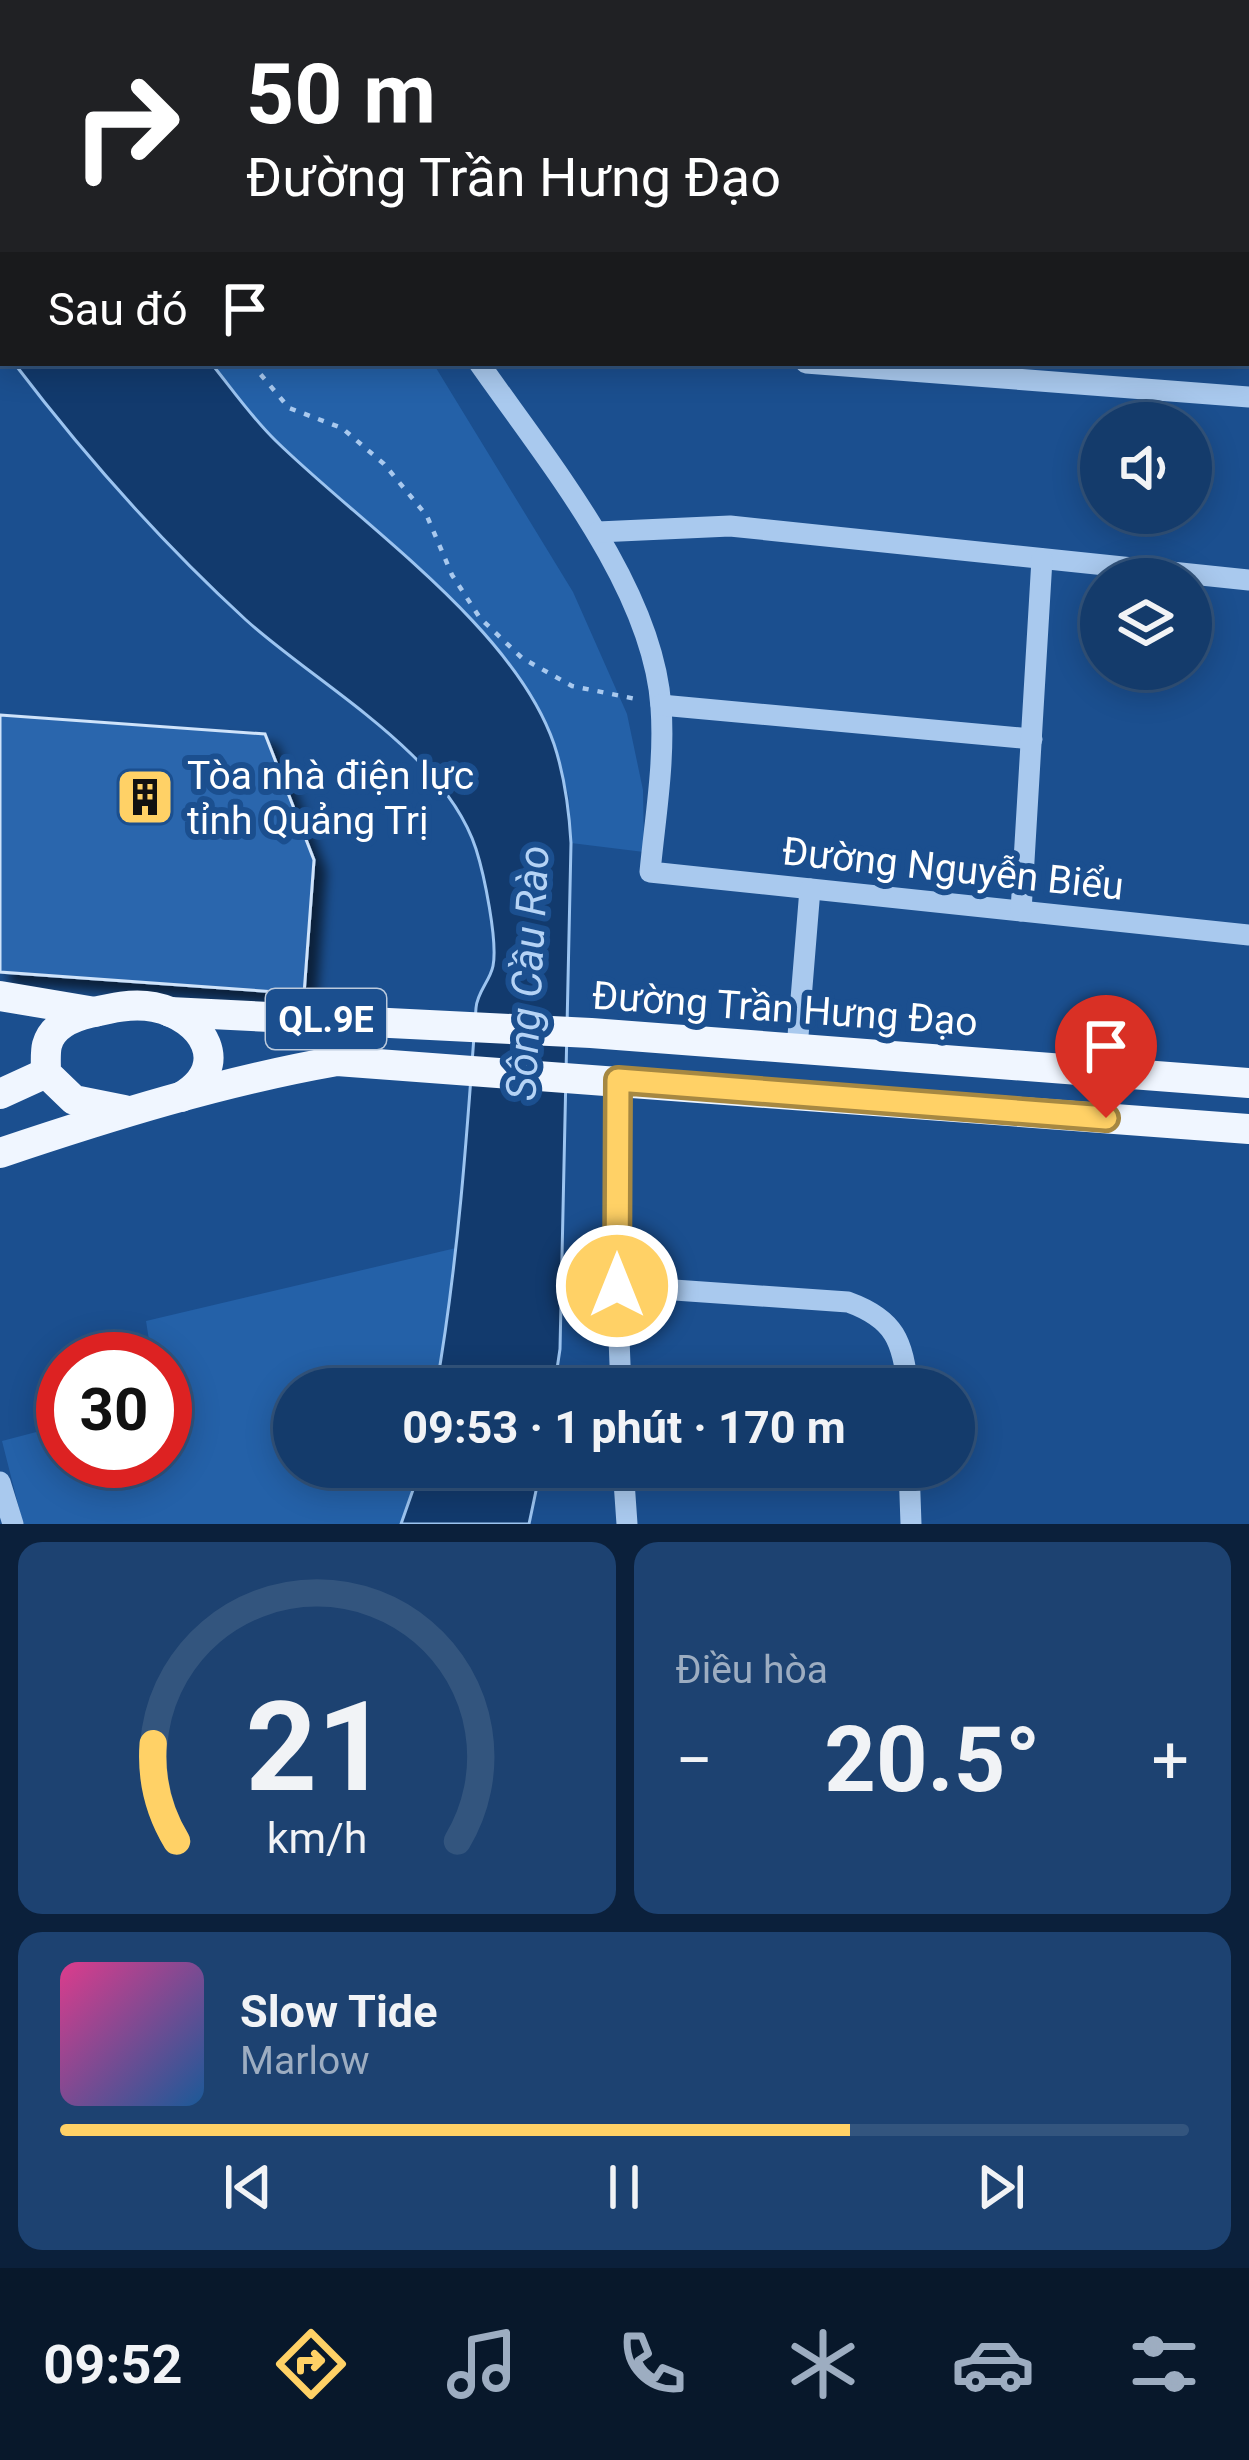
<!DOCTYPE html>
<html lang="vi">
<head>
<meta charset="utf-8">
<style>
	:root { --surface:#143b6b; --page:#1d4271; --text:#f1f3f6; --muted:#9dadc1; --line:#33557e; --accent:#ffd166 }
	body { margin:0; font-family:Roboto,sans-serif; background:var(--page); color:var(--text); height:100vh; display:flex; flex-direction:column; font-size:45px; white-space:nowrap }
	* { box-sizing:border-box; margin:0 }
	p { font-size:39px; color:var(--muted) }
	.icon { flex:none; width:66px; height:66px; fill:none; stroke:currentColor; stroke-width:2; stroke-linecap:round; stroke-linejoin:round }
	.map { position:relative; height:1524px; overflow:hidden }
	.drawer { display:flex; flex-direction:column; gap:18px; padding:18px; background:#0b203b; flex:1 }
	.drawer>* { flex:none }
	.guide { position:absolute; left:0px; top:0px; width:1251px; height:366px; box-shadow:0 6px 30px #0003,0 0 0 3px var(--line); background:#202124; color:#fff; overflow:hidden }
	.fabs { position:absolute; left:1080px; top:402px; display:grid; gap:24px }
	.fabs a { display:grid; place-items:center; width:132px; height:132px; border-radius:50%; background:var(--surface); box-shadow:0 6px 30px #0003,0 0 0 3px var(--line); font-size:60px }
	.speed { position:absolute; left:36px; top:1332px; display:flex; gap:24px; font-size:60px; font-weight:700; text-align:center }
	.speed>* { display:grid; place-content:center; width:156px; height:156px; border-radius:50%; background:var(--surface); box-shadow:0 6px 30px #0003,0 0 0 3px var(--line); line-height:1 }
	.speed .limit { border:18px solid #d22; background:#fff; color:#111 }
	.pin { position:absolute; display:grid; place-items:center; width:102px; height:102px; color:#fff; margin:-123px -51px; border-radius:50% 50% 50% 0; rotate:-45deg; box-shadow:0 0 12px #0007 }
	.pin .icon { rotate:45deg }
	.me { position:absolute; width:132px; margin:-66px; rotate:0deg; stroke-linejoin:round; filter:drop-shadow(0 0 9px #0008) }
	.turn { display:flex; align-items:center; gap:42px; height:252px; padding:0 48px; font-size:54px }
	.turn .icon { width:156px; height:156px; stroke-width:2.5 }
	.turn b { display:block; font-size:84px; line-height:102px }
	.then { display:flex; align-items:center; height:114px; padding:0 48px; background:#0003; gap:24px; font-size:45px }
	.big { font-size:90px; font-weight:700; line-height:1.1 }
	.drawer .widget { flex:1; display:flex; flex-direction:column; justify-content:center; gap:18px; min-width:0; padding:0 42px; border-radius:24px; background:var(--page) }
	.drawer .dial { align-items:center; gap:0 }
	.dial svg { height:312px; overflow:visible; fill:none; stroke:var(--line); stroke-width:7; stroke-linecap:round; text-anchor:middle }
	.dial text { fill:var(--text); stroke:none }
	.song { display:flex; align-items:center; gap:36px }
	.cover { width:144px; height:144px; border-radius:18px; background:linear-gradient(135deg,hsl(330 70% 55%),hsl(210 70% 35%)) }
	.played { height:12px; border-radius:6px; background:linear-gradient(90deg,var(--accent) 70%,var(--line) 70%) }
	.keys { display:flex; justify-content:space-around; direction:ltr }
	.heat { display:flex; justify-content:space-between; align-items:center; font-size:66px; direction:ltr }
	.drawer .tiles { flex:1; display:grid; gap:18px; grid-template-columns:1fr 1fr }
	.widget:last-child { grid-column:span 2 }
	.trip { position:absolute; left:273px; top:1368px; width:702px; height:120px; border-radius:60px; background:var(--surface); box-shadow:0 6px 30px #0003,0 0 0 3px var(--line); font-weight:700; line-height:120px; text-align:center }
	.tab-bar { display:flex; height:192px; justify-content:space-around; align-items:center; background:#08182b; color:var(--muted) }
	.tab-bar .icon { width:84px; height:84px }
	.tab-bar .active { color:var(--accent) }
	.tab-bar b { font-size:54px; color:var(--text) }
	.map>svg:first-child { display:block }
</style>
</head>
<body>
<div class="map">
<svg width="1249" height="1524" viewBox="0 0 1249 1524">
	<defs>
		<filter id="shadow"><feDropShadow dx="11" dy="11" stdDeviation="6" flood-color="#0009"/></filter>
	</defs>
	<rect width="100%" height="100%" fill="#1b4f8f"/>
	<g fill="#2461a8">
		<path d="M13,0H262L263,3H14Z"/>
		<path d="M211,363H433L573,592L627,714L643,790L644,852L571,843L569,798L553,740L513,667L383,538L272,438Z"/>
		<path d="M456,1248L436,1389H294V1467H421L401,1524H23L2,1441L63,1425V1461H165V1359H152L146,1321Z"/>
	</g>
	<g fill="#123a6d" stroke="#9cc4f0" stroke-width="3">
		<path d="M0,0L14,3H3V349Z"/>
		<path d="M14,363H211C232,389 252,418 276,441C363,526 514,628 554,744C565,777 569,809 571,843L560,1349L554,1389H436C458,1263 467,1136 476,1008C477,992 490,981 493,966C498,941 484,874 476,849C445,753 318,685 246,620C161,542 84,455 14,363Z"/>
		<path d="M421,1467H541L529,1524H401Z"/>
	</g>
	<path fill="#2a66ad" stroke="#cfe3fa" stroke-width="3" filter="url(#shadow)" d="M0,715L265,734L314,860L304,994L0,972Z"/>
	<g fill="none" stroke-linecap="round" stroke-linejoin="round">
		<g stroke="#a9c9ee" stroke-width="4.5" stroke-dasharray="6 9" stroke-linecap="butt">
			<path d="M58,0L59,3"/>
			<path d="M251,363L289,408L342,428L384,464L427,516L452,575L480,618L522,658L572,686L636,699"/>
		</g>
		<g stroke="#a9c9ee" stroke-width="21">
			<path d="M305,0L306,3"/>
			<path d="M479,363C546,459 653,587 661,707C665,762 655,818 650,872L1249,935"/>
			<path d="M806,363L1249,397"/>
			<path d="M598,532L730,526L1249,580"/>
			<path d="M661,705L1032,739"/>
			<path d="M1021,911L1042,559"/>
			<path d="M797,1048L810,889"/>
			<path d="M618,1080L614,1213L621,1389"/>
			<path d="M617,1286L848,1302C895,1319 903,1341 908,1389"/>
			<path d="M623,1467L627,1524"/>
			<path d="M909,1467L911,1524"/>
			<path d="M0,1482L13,1524"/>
		</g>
		<g stroke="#f0f6ff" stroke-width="30">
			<path d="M0,996L95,1012"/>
			<path d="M170,1012L591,1033L1249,1083"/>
			<path d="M0,1094L46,1073"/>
			<path d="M124,1110L74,1100L46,1073C46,1064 45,1053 47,1045C52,1026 73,1017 90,1013C111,1008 132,1003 154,1007C204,1017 233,1066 181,1097"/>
			<path d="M0,1153C110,1116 223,1081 337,1061L1249,1129"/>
		</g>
	</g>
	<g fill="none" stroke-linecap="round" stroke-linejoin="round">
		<g stroke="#a68842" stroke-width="30">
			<path id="route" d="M617,1286L618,1080L1106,1118"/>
		</g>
		<use href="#route" stroke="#ffd166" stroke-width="21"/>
	</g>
	<defs>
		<g id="building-square" transform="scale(3)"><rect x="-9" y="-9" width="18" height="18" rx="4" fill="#ffd166" stroke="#1b4f8f"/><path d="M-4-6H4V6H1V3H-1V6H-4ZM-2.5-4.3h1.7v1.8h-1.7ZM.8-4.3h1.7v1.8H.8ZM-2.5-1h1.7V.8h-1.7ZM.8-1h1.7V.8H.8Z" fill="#111"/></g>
	</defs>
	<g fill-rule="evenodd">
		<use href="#building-square" x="145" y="797"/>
	</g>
	<g text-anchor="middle" stroke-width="12" stroke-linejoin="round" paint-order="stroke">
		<rect fill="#1b4f8f" stroke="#bbcadd" stroke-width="3" x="266" y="989" width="120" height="60" rx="9"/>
		<g font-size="36" font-weight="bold" fill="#fff">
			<text x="326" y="1032">QL.9E</text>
		</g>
		<g font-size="39" fill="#fff" stroke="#1b4f8f" text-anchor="start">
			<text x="187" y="789">Tòa nhà điện lực<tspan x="187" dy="45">tỉnh Quảng Trị</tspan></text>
		</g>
		<g font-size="39" fill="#fff" stroke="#1b4f8f">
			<text transform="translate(953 868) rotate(6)" y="14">Đường Nguyễn Biểu</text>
			<text transform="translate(785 1008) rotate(4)" y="14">Đường Trần Hưng Đạo</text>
		</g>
		<g font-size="42" font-style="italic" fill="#b5d3f5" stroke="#1b4f8f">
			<text transform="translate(527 973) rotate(-87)" y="15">Sông Cầu Rào</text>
		</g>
	</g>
</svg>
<div class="fabs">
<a><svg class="icon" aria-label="sound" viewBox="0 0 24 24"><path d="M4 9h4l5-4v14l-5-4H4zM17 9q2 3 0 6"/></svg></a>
<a><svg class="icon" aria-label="layers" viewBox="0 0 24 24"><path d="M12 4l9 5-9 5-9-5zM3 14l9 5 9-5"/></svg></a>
</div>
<div class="speed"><div class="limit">30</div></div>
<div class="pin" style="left:1106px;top:1118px;background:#d93025"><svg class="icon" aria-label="arrive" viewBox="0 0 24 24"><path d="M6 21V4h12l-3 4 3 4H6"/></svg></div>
<svg class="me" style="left:617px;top:1286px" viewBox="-20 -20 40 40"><circle r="17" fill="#ffd166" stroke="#fff" stroke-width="3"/><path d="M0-11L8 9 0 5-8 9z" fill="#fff"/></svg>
<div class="trip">09:53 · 1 phút · 170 m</div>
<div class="guide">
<div class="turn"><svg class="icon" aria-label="right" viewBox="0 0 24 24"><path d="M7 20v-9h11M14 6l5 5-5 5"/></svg><div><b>50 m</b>Đường Trần Hưng Đạo</div></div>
<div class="then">Sau đó<svg class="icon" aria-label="arrive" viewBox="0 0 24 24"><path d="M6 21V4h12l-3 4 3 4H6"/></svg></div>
</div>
</div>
<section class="drawer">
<div class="tiles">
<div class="widget dial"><svg viewBox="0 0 100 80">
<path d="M14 69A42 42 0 1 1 86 69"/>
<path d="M14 69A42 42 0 0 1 8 44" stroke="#ffd166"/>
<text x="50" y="56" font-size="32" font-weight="700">21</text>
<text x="50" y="72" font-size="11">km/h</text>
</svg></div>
<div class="widget"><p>Điều hòa</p>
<div class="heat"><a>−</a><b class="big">20.5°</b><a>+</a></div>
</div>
<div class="widget">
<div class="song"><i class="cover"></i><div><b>Slow Tide</b><p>Marlow</p></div></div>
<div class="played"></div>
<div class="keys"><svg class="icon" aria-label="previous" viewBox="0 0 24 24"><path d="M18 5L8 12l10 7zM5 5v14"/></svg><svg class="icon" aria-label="pause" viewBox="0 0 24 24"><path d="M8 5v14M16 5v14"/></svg><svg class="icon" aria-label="next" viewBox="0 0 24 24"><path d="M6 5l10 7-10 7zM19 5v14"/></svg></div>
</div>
</div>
</section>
<nav class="tab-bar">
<b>09:52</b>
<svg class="icon active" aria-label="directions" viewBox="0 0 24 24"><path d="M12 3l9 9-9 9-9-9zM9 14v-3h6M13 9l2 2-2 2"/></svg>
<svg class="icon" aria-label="music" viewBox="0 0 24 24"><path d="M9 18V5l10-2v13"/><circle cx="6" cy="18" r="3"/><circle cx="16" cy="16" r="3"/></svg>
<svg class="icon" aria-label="phone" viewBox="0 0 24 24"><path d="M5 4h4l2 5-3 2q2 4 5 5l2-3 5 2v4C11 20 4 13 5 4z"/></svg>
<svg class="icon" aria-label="climate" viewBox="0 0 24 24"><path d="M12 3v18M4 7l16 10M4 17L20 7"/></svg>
<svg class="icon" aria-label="car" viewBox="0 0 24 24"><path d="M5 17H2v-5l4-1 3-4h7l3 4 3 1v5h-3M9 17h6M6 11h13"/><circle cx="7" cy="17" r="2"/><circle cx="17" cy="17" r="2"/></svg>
<svg class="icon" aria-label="filters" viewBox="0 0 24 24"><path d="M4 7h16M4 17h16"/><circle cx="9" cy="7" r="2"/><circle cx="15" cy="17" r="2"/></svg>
</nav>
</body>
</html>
